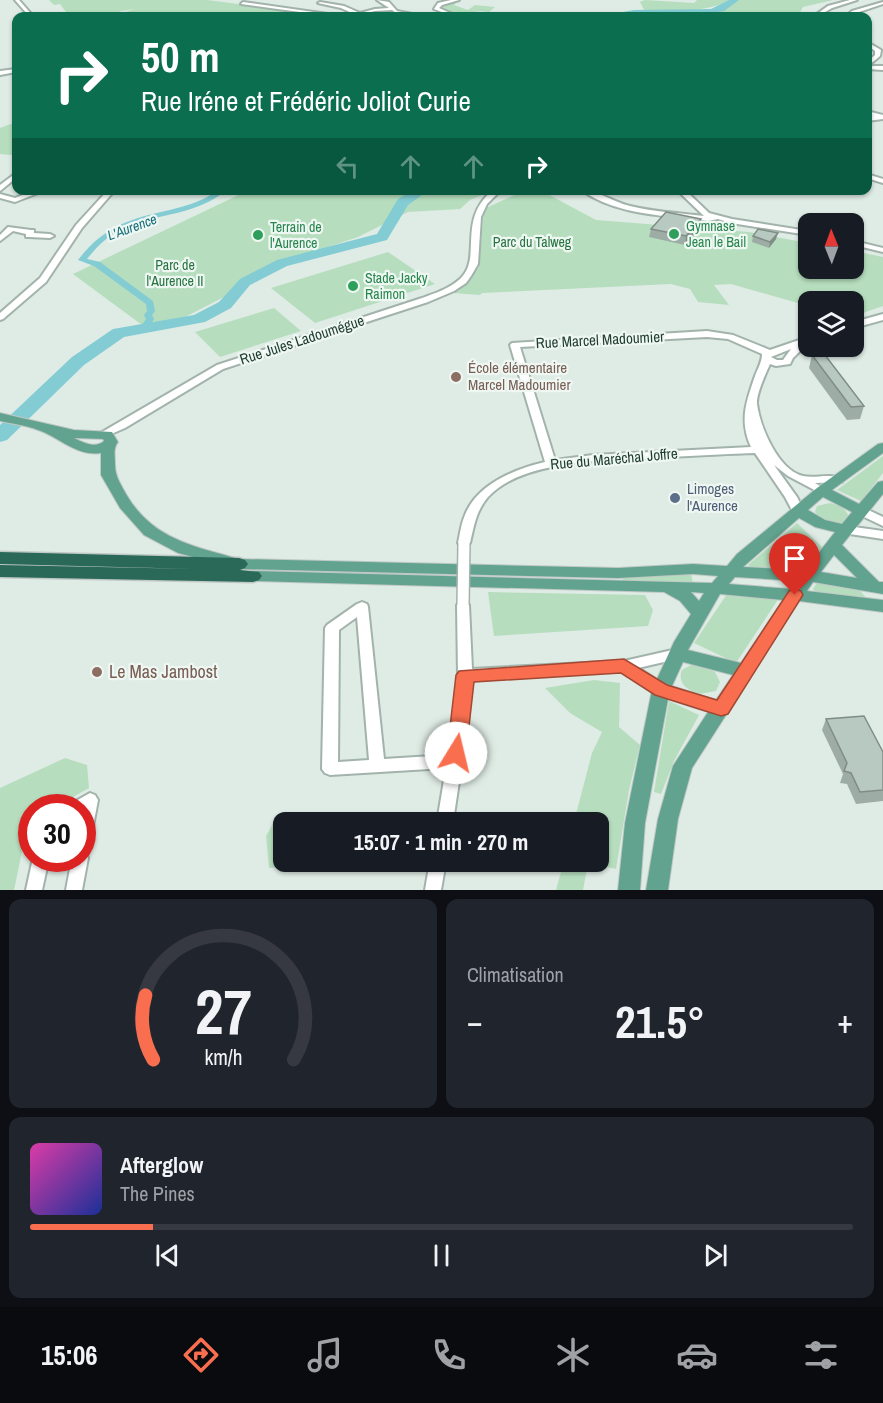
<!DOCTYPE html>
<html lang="fr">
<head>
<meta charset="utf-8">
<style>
	:root { --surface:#171b24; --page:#20242c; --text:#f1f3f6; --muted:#9ea1a6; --line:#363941; --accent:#f96e4f }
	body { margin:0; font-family:"Archivo Narrow",sans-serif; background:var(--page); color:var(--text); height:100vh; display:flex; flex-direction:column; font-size:22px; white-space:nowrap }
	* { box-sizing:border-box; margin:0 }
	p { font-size:20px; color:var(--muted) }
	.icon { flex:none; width:33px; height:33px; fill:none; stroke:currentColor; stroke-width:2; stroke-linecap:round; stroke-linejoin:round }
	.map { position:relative; height:890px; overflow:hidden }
	.panel { display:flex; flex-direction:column; gap:9px; padding:9px; background:#0d0f14; flex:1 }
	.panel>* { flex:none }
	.hud { position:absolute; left:12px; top:12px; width:860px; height:183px; border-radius:12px; box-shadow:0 2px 4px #0004; background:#0b6e4f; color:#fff; overflow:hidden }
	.needle { width:39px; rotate:359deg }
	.controls { position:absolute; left:798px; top:213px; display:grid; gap:12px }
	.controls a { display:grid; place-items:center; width:66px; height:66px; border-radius:12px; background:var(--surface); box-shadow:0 2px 4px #0004; font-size:30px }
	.speed { position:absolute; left:18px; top:794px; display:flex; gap:12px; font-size:30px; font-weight:700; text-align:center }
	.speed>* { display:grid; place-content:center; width:78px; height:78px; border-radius:50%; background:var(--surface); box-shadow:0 2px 4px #0004; line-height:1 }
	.speed .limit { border:9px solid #d22; background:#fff; color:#111 }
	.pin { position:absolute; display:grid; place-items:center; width:51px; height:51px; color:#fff; margin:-62px -26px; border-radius:50% 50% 50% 0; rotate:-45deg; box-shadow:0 0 6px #0007 }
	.pin .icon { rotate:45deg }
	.me { position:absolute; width:66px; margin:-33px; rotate:9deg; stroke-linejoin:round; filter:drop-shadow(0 0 4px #0008) }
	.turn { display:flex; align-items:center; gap:21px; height:126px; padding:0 30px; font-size:27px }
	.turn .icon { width:78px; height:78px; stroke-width:2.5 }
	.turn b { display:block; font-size:42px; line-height:51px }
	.lanes { display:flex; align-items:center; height:57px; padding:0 30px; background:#0003; justify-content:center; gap:30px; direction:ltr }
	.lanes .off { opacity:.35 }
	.big { font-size:45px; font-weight:700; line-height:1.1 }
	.panel .widget { flex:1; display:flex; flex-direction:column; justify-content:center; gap:9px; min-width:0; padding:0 21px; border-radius:12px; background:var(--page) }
	.panel .dial { align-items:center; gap:0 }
	.dial svg { height:156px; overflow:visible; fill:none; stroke:var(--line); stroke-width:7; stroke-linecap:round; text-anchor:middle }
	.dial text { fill:var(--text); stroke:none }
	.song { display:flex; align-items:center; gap:18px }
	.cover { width:72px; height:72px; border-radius:9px; background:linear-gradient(135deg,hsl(320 70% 55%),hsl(230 70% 35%)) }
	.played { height:6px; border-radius:3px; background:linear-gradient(90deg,var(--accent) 15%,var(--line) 15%) }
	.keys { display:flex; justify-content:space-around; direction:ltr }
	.heat { display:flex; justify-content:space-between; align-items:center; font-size:33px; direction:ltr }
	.panel .tiles { flex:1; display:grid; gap:9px; grid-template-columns:1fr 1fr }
	.widget:last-child { grid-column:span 2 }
	.trip { position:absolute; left:273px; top:812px; width:336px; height:60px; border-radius:12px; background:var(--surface); box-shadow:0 2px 4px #0004; font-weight:700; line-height:60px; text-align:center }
	.tabs { display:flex; height:96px; justify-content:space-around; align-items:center; background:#090b0e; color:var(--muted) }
	.tabs .icon { width:42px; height:42px }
	.tabs .selected { color:var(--accent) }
	.tabs b { font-size:27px; color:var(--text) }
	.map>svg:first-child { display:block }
</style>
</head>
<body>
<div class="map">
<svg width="883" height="890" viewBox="0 0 883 890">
	<rect width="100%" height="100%" fill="#dfebe5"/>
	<g fill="#b6debe">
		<path d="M49,0H207L307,13L292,16H113L135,9L121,11L112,16H69L60,4L54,5Z"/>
		<path d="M645,0L694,3L697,0H730C703,14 674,10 644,10L640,2Z"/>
		<path d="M734,0H833L803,7L798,16H711L688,12L720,8Z"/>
		<path d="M451,3H456L454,5L468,10L475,5L495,7L489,12L470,10L502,16H460L441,8Z"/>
		<path d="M16,122V153L11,155L0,154V128Z"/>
		<path d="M249,190H491V191L470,200L460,209L408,212L358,237L273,265L222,298L185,317L142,325L73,274Z"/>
		<path d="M523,191H542L596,220L749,232L808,243V268H854V251L883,257V306L854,316V302H808V306L731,284L714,285L729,305L698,302L690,289L671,284L482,293L480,295L453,293L469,279L479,267L484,209Z"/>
		<path d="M388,252L435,284L315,323L271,288Z"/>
		<path d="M274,308L301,331L220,357L195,332Z"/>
		<path d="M883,456V473L861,501L837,490Z"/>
		<path d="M830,503C838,505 846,508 849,517L845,522C834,526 822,522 815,512L817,506Z"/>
		<path d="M797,523L823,548L801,572L752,568L748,565Z"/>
		<path d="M691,574L693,583L623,580L622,577Z"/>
		<path d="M818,581L857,587L867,599L816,593L813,589Z"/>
		<path d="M488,592L645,595L653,610L648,626L494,636Z"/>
		<path d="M727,594L776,598L777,601L736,663L694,643Z"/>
		<path d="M697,664L715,672L720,682L716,691L699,694C687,690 677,683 682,670L691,665Z"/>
		<path d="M594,680L620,683L619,727L640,745L629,790L616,869L588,863L583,890H556L564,861H598V822H574L592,753L602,732L570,713L545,688Z"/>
		<path d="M669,701L699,715L674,761L661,794L654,792Z"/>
		<path d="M65,758L87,765L89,788L55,807H32L31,820L28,823L14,890H0V788Z"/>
		<path d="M312,816V822H284V861H312V865L269,868L266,836L276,818Z"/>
	</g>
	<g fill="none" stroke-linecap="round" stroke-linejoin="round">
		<path fill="#83ccd3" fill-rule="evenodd" d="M218,190H226C198,215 159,213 126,227C110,234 98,245 87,259L100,262L153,301L155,311L152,315L154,319L147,330H141L140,328L146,319L144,315L147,311L146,304L94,266L78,260C101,230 125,220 161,212C182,207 201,203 218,190Z"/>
		<g fill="#83ccd3" fill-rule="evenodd">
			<path d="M729,0H739L724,11L711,13L601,16L634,10L711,9Z"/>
			<path d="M572,13H594L598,16H568Z"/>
			<path d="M413,190H429L408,205L387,240L287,266L250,285L231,308L205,322L124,337L84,365L7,440L0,442V425L72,357L113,329L194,315L219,302L240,279L277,260L377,234L398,199Z"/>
		</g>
		<g stroke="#a2b3ac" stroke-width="4">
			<g id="minor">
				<path d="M15,0H19L33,16H29Z"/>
				<path d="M377,0L389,2L397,11L422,16L396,13L392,10L375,11L354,16L356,15L341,8L318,3L320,2L344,6L360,13L375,9L389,8Z"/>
				<path d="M451,0H459L442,5L439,8L457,16H452L434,9L438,3Z"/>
				<path d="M850,0H857L832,8L818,16H814L828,6Z"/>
				<path d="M243,2L335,15L337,16H329L241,4Z"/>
				<path d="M883,2V4L856,13L850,16H846L852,11Z"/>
				<path d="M867,42L881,50L880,56L868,66H883V70L867,69V62L875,55V51L867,45Z"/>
				<path d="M16,69V72L0,75V71Z"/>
				<path d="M867,111L883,115V119L867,121V117L873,116L867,115Z"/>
				<path d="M16,173V178L0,191V185Z"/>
				<path d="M867,174L883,179V183L867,178Z"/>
				<path d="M35,190H46L15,202L0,198V194L15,198Z"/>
				<path d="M108,190H115L82,228L46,282L3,319L0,320V313L40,278L76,225Z"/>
				<path d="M493,190H501L487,204L481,217L478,264L471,276L466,283L454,291L428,302L223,369L125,428L102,438L97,435L217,365L422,298C435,293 449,289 460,279C483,258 456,220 493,190Z"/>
				<path d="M581,190C597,190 613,202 630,206C654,212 679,213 704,216L677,190H685L709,213L732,219L808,231V235L731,223L718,219L708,221C666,215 618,216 581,190Z"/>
				<path d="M8,227L31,230H34V233L50,234L54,236L50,238L29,237H26V234L13,231L0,241V235Z"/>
				<path d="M854,241L883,248V252L854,245Z"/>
				<path d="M883,314V320L854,328V322Z"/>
				<path d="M707,331L733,335L770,350L808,337V343L793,358L790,364L776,366L770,364C766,373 756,394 757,404C760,427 778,470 803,476C815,479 833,472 843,480L842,482L815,483L828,491L822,494L788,476L774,465L797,497L804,511L798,515L794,514L785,497L755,453C721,454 688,456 654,458C608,460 521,460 488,497C476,511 474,526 470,543L468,546H460L458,543C460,534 461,524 465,515C477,484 515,469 545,462L510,345L512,343ZM707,337L728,339L762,354C762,362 758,368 755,376C746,402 739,421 751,447L593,455L555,460L520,347ZM791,349L783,360H777L771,357Z"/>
				<path d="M862,507L883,517V526L858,514L856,511L858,508Z"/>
				<path d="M847,526L883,531V539L843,533L841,530L843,527Z"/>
				<path d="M463,600L467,602L469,605L472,669L624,661L677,649L682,650L684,654L682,658L677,659L638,668L666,686L668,690L666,694L661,695L622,671L471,680L468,721L453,822H437L446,768L330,775L325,773L322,769L325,628L327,625L357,604L362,602L367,604L368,607L384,759L448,755L454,721L458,675L457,605L459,602ZM357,617L369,760L338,762L339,630Z"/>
				<path d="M90,793L95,795L98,800L90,842L88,847L82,849V807H71L74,802Z"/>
				<path d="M82,852L86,853L88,858L82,890H66L72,858H82Z"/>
				<path d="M33,858H49L42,890H26Z"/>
				<path d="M430,861H446L441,890H425Z"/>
			</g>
		</g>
		<g stroke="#c0c8c6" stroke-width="2">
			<path id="major" d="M0,413L74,430L112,432L118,442C113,448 115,456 115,464C115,476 120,483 126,494C152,539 193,546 239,559L618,568L693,564L727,566L737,554L817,488L878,444L883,443V453L832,490L859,504L878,482L883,481V494L842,545L879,582H883V594L813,582L807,591L883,600V612L799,601L692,768L678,819L668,890H646L658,819L673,766L708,712L668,699L645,823L640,890H618L625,823L652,690L674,642L691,614L680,601L664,592L253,581L247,580L245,576L247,572L253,571L712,583L718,576L693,574L618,578L239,569L178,553L144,535L120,508L101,475V453C77,457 59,437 38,430C26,425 12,424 0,421ZM74,438L103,439L104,441C95,449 82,442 74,438ZM823,497L852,512L842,524L825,520L808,510ZM799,518L815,527L835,532L805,570L743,567ZM834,555L857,578L821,572ZM735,577L797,581L791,589L729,584ZM691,592L704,593L699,601ZM720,594L783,600L741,663L688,650ZM683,662L733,675L716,700L672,686Z"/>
		</g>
		<g stroke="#c0c8c6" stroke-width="3">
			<path id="highway" d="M0,552L239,558L245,560L248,564L245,568L240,570L259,572L262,576L259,580L253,582L0,577V565L197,569L0,564Z"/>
		</g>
		<use href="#minor" fill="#fff" fill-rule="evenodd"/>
		<use href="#major" fill="#61a38e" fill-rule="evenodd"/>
		<use href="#highway" fill="#2a6958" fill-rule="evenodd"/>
		<g stroke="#a2b3ac" stroke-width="14" stroke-linecap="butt">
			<path id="minor-bridge" d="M463,605L464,543"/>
		</g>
		<use href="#minor-bridge" stroke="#fff" stroke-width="11"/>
	</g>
	<g fill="#9dada5">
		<path d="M701,219L700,228L685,245L649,237L651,229Z"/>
		<path d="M753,236L776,239L769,248L752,242Z"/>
		<path d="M812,355L864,406L860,419L847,420L809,368Z"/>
		<path d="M826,719L883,752V801L856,804L847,784L840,783L843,774L822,730Z"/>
	</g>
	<g fill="#808d86">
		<path d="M701,219L700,228L685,245L686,236Z"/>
		<path d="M778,233L776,239L769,248L770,242Z"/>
	</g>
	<g fill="#b7c9c0" stroke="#808d86" stroke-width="1.5">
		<path d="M666,212L701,219L686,236L651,229Z"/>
		<path d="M758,229L778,233L770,242L753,236Z"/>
		<path d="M812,355H825L864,406L851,407Z"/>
		<path d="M864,716L883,752V790L860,792L851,773L844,771L847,763L826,719Z"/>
	</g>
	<path fill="#f96e4f" stroke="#a24833" stroke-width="1.5" d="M795,589L801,591L803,595L728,714L721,716L655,695L621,673L474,682L466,753L463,758L456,761L450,758L447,753L456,675L459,671L624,659L667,685L717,700L789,591Z"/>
	<g fill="#2e9e5b" stroke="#eff7f3" stroke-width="2">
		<circle cx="674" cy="234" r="6"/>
		<circle cx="258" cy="235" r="6"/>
		<circle cx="353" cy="286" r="6"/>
	</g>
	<g fill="#8d6e63" stroke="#eff7f3" stroke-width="2">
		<circle cx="456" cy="377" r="6"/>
		<circle cx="97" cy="672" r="6"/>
	</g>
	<circle fill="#5c6f8a" stroke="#eff7f3" stroke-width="2" cx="675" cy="498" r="6"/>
	<g text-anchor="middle" stroke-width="4.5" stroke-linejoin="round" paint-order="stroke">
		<g font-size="14" fill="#27864d" stroke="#eff7f3" text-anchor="start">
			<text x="686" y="231">Gymnase<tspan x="686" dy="16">Jean le Bail</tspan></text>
			<text x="270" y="232">Terrain de<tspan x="270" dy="16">l'Aurence</tspan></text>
			<text x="365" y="283">Stade Jacky<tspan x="365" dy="16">Raimon</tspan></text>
		</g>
		<g font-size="14" font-style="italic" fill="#176f7a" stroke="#eff7f3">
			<text transform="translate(132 227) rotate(-20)" y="5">L'Aurence</text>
		</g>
		<g font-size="14" fill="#277441" stroke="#eff7f3">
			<text x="532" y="247">Parc du Talweg</text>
			<text x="175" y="270">Parc de<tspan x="175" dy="16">l'Aurence II</tspan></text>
		</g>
		<g font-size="15" fill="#1f3c32" stroke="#eff7f3">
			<text transform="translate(302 340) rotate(-18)" y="5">Rue Jules Ladoumégue</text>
			<text transform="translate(600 340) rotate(-3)" y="5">Rue Marcel Madoumier</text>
			<text transform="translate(614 459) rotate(-5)" y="5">Rue du Maréchal Joffre</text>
		</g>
		<g font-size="15" fill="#785e54" stroke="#eff7f3" text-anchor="start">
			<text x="468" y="373">École élémentaire<tspan x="468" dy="17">Marcel Madoumier</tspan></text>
		</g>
		<g font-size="15" fill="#4e5e75" stroke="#eff7f3" text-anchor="start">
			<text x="687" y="494">Limoges<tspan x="687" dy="17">l'Aurence</tspan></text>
		</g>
		<g font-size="18" fill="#785e54" stroke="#eff7f3" text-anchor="start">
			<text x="109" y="678">Le Mas Jambost</text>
		</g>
	</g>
</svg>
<div class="controls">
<a><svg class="needle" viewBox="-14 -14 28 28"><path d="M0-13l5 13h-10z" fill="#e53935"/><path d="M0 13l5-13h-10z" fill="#9ea1a6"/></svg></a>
<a><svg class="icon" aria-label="layers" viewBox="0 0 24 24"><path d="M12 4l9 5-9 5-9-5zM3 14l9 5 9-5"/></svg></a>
</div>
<div class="speed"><div class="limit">30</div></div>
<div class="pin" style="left:795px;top:595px;background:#d93025"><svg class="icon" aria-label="arrive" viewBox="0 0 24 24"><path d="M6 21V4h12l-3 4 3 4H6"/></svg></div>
<svg class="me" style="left:456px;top:753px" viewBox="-20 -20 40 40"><circle r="19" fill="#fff"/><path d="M0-13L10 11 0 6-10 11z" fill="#f96e4f"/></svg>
<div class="trip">15:07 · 1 min · 270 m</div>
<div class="hud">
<div class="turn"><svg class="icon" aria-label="right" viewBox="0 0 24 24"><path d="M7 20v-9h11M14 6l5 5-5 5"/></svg><div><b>50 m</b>Rue Iréne et Frédéric Joliot Curie</div></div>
<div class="lanes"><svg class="icon off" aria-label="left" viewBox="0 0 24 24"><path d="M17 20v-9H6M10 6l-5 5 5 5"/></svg><svg class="icon off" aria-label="ahead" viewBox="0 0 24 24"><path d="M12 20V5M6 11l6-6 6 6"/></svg><svg class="icon off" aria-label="ahead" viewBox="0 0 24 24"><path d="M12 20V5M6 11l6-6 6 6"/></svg><svg class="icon" aria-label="right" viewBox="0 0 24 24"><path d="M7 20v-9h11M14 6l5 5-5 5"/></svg></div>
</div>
</div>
<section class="panel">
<div class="tiles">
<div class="widget dial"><svg viewBox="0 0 100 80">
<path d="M14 69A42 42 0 1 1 86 69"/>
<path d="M14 69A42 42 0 0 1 10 36" stroke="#f96e4f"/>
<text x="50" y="56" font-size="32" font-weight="700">27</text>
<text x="50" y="72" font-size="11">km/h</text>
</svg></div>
<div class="widget"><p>Climatisation</p>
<div class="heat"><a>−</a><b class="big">21.5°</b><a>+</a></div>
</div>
<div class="widget">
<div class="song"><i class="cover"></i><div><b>Afterglow</b><p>The Pines</p></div></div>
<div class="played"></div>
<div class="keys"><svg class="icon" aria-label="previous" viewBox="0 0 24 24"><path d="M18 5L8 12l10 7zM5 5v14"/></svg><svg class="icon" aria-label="pause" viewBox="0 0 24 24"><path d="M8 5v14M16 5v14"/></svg><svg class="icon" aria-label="next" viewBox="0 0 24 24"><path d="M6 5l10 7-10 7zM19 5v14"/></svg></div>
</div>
</div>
</section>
<nav class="tabs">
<b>15:06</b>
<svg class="icon selected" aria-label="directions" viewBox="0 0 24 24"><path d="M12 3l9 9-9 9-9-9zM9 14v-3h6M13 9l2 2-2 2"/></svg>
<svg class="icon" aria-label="music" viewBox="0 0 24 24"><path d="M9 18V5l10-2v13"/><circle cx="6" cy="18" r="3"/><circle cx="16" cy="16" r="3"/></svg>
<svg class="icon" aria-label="phone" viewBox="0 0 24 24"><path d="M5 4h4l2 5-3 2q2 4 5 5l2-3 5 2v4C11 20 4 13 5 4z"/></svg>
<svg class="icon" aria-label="climate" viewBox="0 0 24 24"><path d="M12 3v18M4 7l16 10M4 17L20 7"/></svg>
<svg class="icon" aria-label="car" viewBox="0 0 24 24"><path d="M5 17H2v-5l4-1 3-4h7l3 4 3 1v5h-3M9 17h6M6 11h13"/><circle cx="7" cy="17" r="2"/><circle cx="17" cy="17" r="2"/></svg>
<svg class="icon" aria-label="filters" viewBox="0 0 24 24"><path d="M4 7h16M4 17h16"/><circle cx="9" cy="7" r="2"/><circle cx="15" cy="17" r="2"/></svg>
</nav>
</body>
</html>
